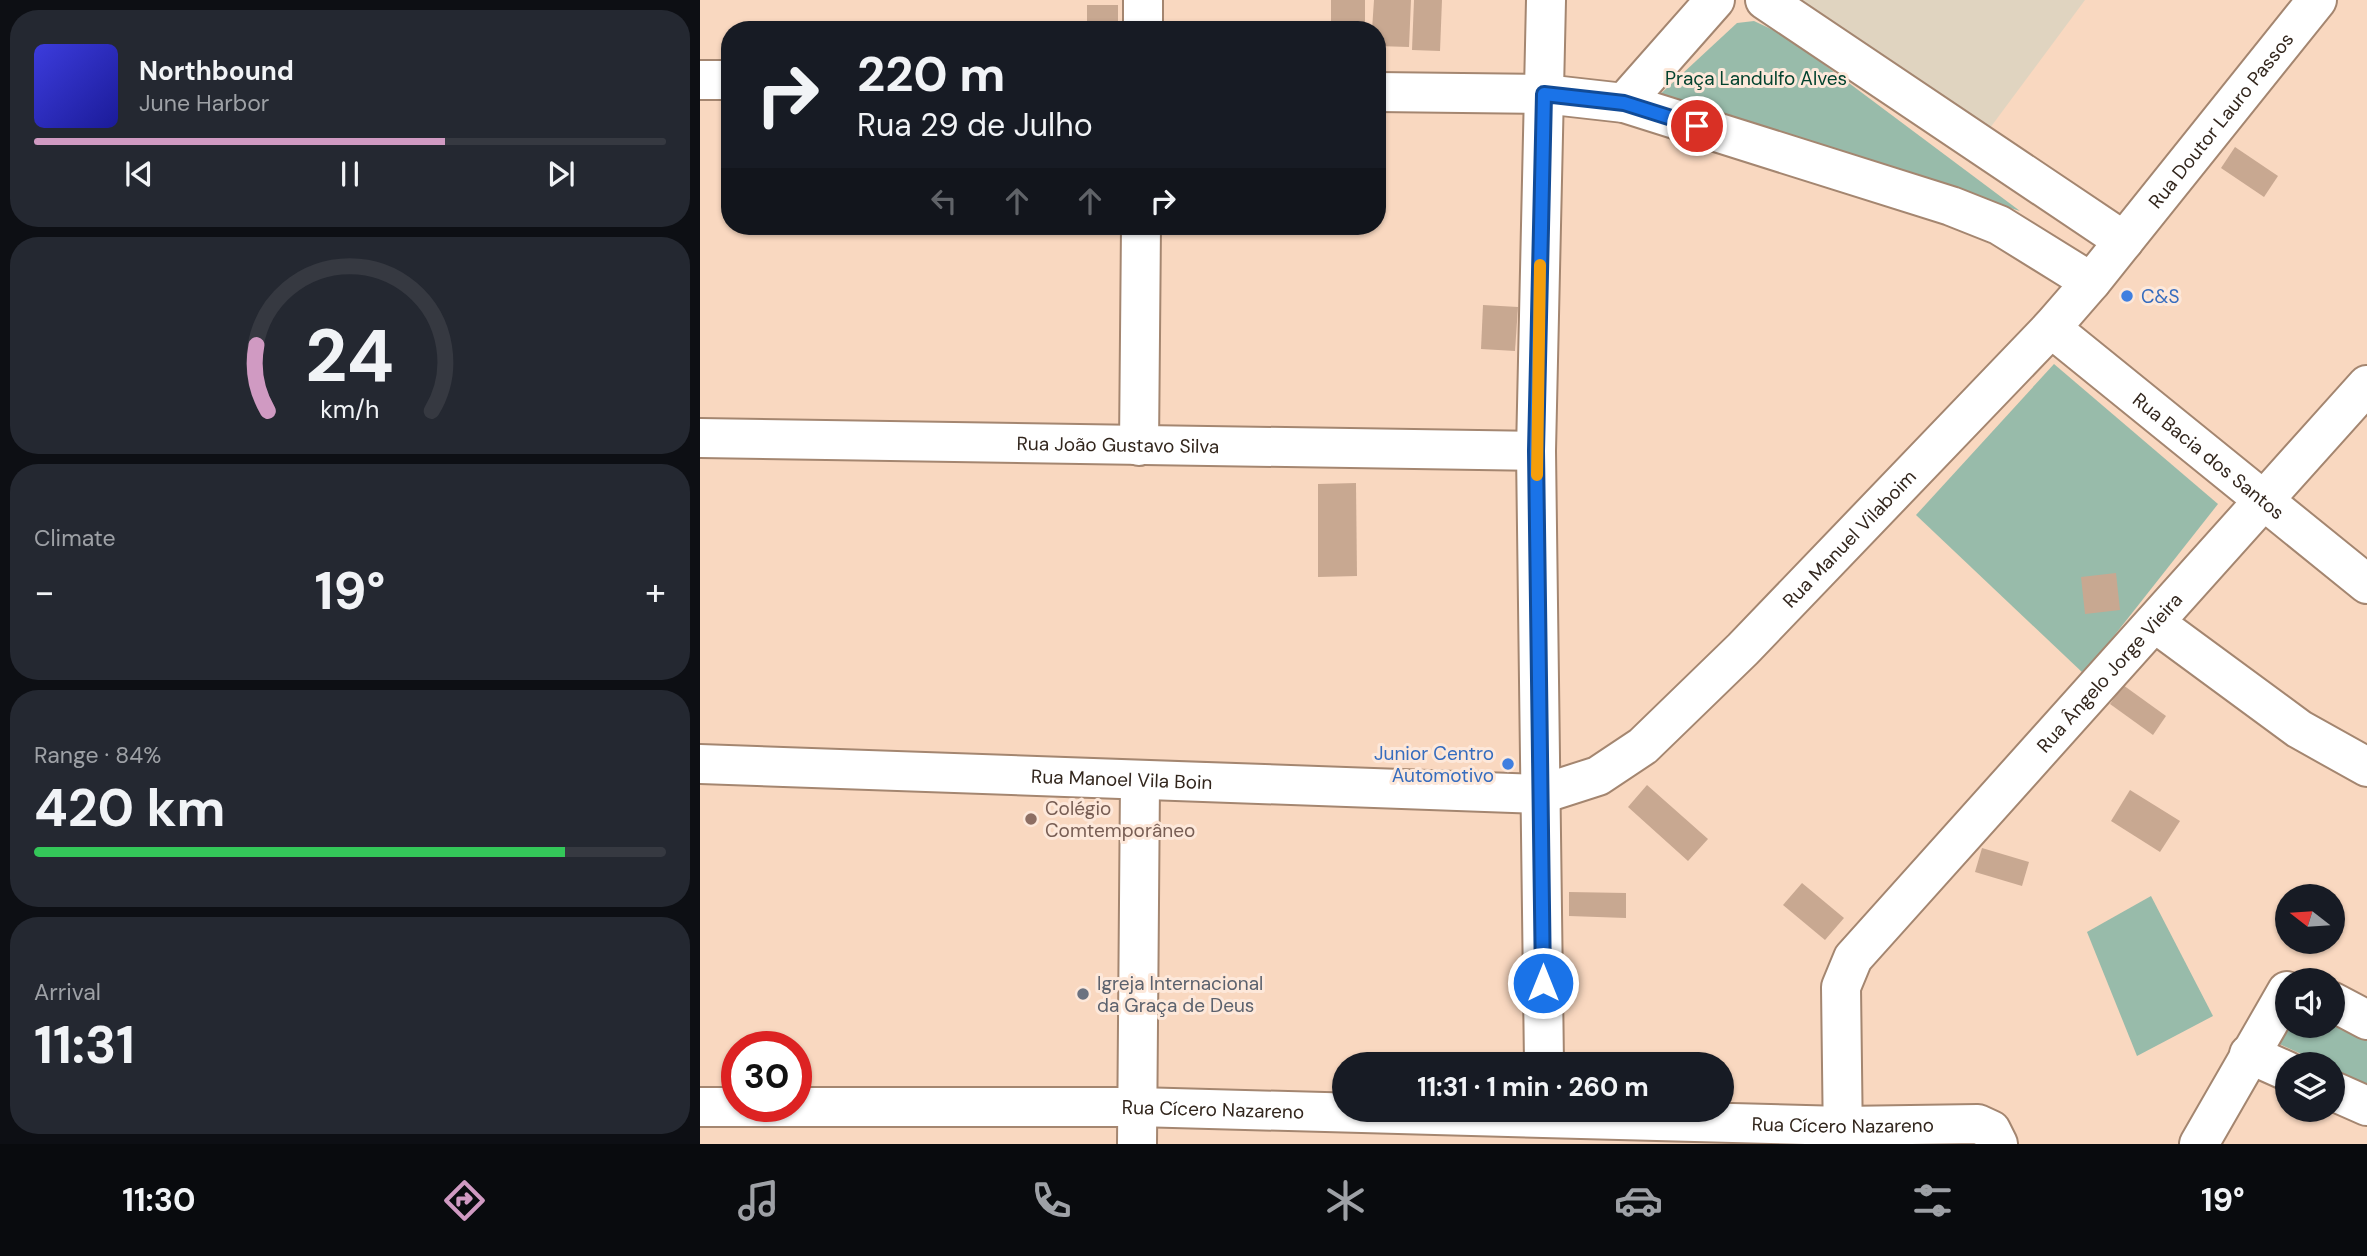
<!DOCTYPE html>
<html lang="en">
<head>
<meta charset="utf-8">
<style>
	:root { --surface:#171b24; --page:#242831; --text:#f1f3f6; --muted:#9ea1a6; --line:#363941; --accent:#d09ac2 }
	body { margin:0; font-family:"DM Sans",sans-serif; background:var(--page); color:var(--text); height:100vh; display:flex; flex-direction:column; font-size:26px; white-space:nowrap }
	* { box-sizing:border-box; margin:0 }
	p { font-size:23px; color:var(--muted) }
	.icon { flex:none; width:38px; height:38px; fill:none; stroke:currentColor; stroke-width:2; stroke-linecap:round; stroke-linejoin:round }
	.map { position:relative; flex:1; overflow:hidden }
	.panel { display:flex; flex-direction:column; gap:10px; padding:10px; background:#0d0f14; width:700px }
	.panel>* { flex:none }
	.hud { position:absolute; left:21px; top:21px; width:665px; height:214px; border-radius:28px; box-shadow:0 2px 5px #0004; background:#171b24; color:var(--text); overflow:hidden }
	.needle { width:46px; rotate:287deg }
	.fabs { position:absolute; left:1575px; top:884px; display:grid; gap:14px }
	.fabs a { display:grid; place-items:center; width:70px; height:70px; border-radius:50%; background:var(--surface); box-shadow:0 2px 5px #0004; font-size:35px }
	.speed { position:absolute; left:21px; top:1031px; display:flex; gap:14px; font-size:35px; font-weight:700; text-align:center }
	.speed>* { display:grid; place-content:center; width:91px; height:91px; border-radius:50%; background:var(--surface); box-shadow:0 2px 5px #0004; line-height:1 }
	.speed .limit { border:10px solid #d22; background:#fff; color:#111 }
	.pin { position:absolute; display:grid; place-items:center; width:60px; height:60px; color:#fff; margin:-30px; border:4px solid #fff; border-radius:50%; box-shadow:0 2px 7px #0007 }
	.me { position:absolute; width:77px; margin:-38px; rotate:0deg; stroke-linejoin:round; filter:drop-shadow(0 0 5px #0008) }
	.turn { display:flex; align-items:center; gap:24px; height:147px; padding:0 21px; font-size:32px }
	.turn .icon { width:91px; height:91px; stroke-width:2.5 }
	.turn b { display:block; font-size:49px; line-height:60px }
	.lanes { display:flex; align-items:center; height:66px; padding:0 21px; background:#0003; justify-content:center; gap:35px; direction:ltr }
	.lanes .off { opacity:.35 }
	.big { font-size:52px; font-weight:700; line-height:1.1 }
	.panel .widget { flex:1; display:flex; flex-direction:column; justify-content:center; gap:10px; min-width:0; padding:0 24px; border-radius:28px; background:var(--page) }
	.panel .dial { align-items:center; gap:0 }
	.dial svg { height:182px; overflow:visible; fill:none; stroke:var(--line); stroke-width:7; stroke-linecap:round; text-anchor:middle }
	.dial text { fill:var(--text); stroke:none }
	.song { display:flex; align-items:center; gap:21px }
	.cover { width:84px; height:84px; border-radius:10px; background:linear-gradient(135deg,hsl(240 70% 55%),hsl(240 70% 35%)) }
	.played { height:7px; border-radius:4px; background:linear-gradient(90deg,var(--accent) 65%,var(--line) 65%) }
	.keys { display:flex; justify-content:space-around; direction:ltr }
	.heat { display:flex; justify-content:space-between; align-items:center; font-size:38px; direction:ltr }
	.charge { height:10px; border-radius:5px; background:linear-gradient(90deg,#34c759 84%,var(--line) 0) }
	.trip { position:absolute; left:632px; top:1052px; width:402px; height:70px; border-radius:35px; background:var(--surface); box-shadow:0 2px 5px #0004; font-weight:700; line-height:70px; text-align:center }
	.tab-bar { display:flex; height:112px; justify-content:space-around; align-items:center; background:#090b0e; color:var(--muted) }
	.tab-bar .icon { width:49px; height:49px }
	.tab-bar .on { color:var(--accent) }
	.tab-bar b { font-size:32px; color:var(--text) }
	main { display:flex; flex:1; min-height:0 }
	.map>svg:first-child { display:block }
</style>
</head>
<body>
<main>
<section class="panel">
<div class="widget">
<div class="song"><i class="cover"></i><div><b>Northbound</b><p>June Harbor</p></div></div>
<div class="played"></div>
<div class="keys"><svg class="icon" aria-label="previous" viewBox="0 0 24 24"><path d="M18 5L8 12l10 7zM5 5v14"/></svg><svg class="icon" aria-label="pause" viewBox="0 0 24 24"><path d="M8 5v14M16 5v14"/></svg><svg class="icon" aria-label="next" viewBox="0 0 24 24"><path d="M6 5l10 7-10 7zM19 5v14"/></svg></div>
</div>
<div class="widget dial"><svg viewBox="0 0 100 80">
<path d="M14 69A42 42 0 1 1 86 69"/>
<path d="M14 69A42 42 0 0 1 9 40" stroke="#d09ac2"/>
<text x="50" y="56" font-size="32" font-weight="700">24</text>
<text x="50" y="72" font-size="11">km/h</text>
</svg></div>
<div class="widget"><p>Climate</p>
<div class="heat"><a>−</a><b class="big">19°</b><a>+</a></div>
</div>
<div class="widget"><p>Range · 84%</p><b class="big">420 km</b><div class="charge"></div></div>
<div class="widget"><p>Arrival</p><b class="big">11:31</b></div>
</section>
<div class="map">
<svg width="1667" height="1144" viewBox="0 0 1667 1144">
	<rect width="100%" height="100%" fill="#f9d8c0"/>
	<path fill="#e0d4c0" d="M1099,0H1385L1287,132Z"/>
	<g fill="#98bbaa">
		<path d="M1054,21L1086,36L1320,211L955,99L1037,23Z"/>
		<path d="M1354,364L1518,504L1384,674L1216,515Z"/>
		<path d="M1451,896L1513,1016L1437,1056L1387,932Z"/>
		<path d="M1633,1015L1667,1034V1084L1633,1069V1064H1623L1575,1042L1587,1026H1633Z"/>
	</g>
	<g fill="#c8a891">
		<rect x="631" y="0" width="34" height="30"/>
		<path d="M674,0H711L709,47L677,46V30H672Z"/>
		<path d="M714,0H742L740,51L712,50Z"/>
		<rect x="387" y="5" width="31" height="25"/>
		<path d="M1535,147L1578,176L1564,197L1521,168Z"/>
		<path d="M783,305L818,307L815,351L781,349Z"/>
		<path d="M656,483L657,576L618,577V484Z"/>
		<path d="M1416,573L1420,610L1385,614L1381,577Z"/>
		<path d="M1423,685L1466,716L1453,735L1410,704Z"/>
		<path d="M947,785L1008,839L988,861L928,807Z"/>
		<path d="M1430,790L1480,821L1460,852L1411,821Z"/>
		<path d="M1282,848L1329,862L1322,886L1275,872Z"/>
		<path d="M1102,883L1144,918L1125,940L1083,905Z"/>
		<path d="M869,892L926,893V918L869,916Z"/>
	</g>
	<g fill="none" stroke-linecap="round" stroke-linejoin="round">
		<g stroke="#a48670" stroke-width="42">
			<g id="minor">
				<path d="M1065,0L1424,241"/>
				<path d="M443,30V0"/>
				<path d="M0,80H30"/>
				<path d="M677,92L844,94L924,103L1251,206L1299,225L1391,282"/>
				<path d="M924,103L1015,0"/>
				<path id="s1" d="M1351,328L1667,584"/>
				<path id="s2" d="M0,438L836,451"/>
				<path d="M439,446L441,226"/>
				<path d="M1455,623L1599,729L1667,767"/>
				<path d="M1633,1002L1667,1020"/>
				<path d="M1549,1054L1587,1071"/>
				<path d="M844,1064L836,451L846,0"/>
				<path d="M1633,1091L1667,1106"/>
				<path id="s3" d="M0,1107H437L1143,1126L1278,1124L1291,1130L1298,1144"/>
				<path d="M437,1144L440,782"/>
				<path id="s4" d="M1143,1144L1141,987L1153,958L1667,385"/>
				<path d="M1499,1144L1587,991"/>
			</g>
		</g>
		<g stroke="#a48670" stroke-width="42">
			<g id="major">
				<path id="s5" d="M0,764L842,794L898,776L943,746L1043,649L1351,328L1391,282L1617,0"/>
			</g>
		</g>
		<use href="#minor" stroke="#fff" stroke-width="38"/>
		<use href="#major" stroke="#fff" stroke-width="38"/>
	</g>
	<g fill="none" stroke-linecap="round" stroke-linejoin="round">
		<g stroke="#114b97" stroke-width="18">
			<path id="route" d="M843,983L836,451L844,94L924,103L997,126"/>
		</g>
		<use href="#route" stroke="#1a73e8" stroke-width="12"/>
		<path stroke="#f59e0b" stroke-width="12" d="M837,475L840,265"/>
	</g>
	<g fill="#3f7fe0" stroke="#fde8da" stroke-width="2.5">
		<circle cx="1427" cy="296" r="7"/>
		<circle cx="808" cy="764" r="7"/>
	</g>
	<circle fill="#8d6e63" stroke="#fde8da" stroke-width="2.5" cx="331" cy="819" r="7"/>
	<circle fill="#6b7280" stroke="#fde8da" stroke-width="2.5" cx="383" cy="994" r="7"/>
	<g text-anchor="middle" stroke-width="6" stroke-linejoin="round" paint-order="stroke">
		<g font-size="19" fill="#02422e" stroke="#fde8da">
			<text x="1056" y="85">Praça Landulfo Alves</text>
		</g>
		<g font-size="19" fill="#32261d" stroke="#fde8da">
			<text dy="7" stroke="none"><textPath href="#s5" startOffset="1808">Rua Doutor Lauro Passos</textPath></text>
			<text dy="7" stroke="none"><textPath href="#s2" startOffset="418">Rua João Gustavo Silva</textPath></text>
			<text dy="7" stroke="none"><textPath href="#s1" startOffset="203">Rua Bacia dos Santos</textPath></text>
			<text dy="7" stroke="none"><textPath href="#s5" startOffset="1248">Rua Manuel Vilaboim</textPath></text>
			<text dy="7" stroke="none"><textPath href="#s4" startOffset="572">Rua Ângelo Jorge Vieira</textPath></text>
			<text dy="7" stroke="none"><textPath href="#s5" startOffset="422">Rua Manoel Vila Boin</textPath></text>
			<text dy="7" stroke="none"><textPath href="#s3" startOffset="513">Rua Cícero Nazareno</textPath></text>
			<text dy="7" stroke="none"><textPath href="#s3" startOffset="1143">Rua Cícero Nazareno</textPath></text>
		</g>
		<g font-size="19" fill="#366cbe" stroke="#fde8da" text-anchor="start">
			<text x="1441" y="303">C&amp;S</text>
			<text x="794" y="760" text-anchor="end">Junior Centro<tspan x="794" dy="22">Automotivo</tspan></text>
		</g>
		<g font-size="19" fill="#785e54" stroke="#fde8da" text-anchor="start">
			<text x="345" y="815">Colégio<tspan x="345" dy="22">Comtemporâneo</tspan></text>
		</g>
		<g font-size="19" fill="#5b616d" stroke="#fde8da" text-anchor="start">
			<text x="397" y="990">Igreja Internacional<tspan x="397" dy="22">da Graça de Deus</tspan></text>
		</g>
	</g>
</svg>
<div class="fabs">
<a><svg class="needle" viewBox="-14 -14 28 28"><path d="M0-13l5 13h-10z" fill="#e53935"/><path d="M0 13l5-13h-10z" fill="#9ea1a6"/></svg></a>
<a><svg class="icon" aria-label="sound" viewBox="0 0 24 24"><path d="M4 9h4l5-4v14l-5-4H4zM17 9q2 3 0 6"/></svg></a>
<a><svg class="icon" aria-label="layers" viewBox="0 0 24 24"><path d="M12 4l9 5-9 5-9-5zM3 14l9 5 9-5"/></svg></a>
</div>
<div class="speed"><div class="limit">30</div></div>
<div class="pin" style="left:997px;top:126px;background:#d93025"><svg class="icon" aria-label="arrive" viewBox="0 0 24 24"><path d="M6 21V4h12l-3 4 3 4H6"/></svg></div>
<svg class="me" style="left:843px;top:983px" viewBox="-20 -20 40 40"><circle r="17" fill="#1a73e8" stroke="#fff" stroke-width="3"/><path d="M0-11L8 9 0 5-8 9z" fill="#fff"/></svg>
<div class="trip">11:31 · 1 min · 260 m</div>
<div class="hud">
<div class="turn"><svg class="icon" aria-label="right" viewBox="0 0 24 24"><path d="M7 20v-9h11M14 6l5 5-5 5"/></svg><div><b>220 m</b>Rua 29 de Julho</div></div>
<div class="lanes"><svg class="icon off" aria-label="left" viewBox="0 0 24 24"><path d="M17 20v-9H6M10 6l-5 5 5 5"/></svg><svg class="icon off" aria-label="ahead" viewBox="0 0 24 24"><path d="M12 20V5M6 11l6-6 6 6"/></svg><svg class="icon off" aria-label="ahead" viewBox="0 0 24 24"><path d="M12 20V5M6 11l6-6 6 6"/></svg><svg class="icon" aria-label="right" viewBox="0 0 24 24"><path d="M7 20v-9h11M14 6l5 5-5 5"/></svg></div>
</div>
</div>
</main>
<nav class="tab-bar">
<b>11:30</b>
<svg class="icon on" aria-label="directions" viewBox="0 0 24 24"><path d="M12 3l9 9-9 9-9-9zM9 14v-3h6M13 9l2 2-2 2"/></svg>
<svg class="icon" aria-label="music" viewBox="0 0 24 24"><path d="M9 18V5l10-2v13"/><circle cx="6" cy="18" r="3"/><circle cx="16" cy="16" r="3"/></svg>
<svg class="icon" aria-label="phone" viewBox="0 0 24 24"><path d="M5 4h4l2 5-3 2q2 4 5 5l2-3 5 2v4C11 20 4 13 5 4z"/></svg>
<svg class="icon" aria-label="climate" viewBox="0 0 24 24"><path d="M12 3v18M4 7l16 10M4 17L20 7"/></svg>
<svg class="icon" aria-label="car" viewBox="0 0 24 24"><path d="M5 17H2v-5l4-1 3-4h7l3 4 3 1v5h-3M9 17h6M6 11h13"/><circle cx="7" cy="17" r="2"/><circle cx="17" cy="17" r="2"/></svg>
<svg class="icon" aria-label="filters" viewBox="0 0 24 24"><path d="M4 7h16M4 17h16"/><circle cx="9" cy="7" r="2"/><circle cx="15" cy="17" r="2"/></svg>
<b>19°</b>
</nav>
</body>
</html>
